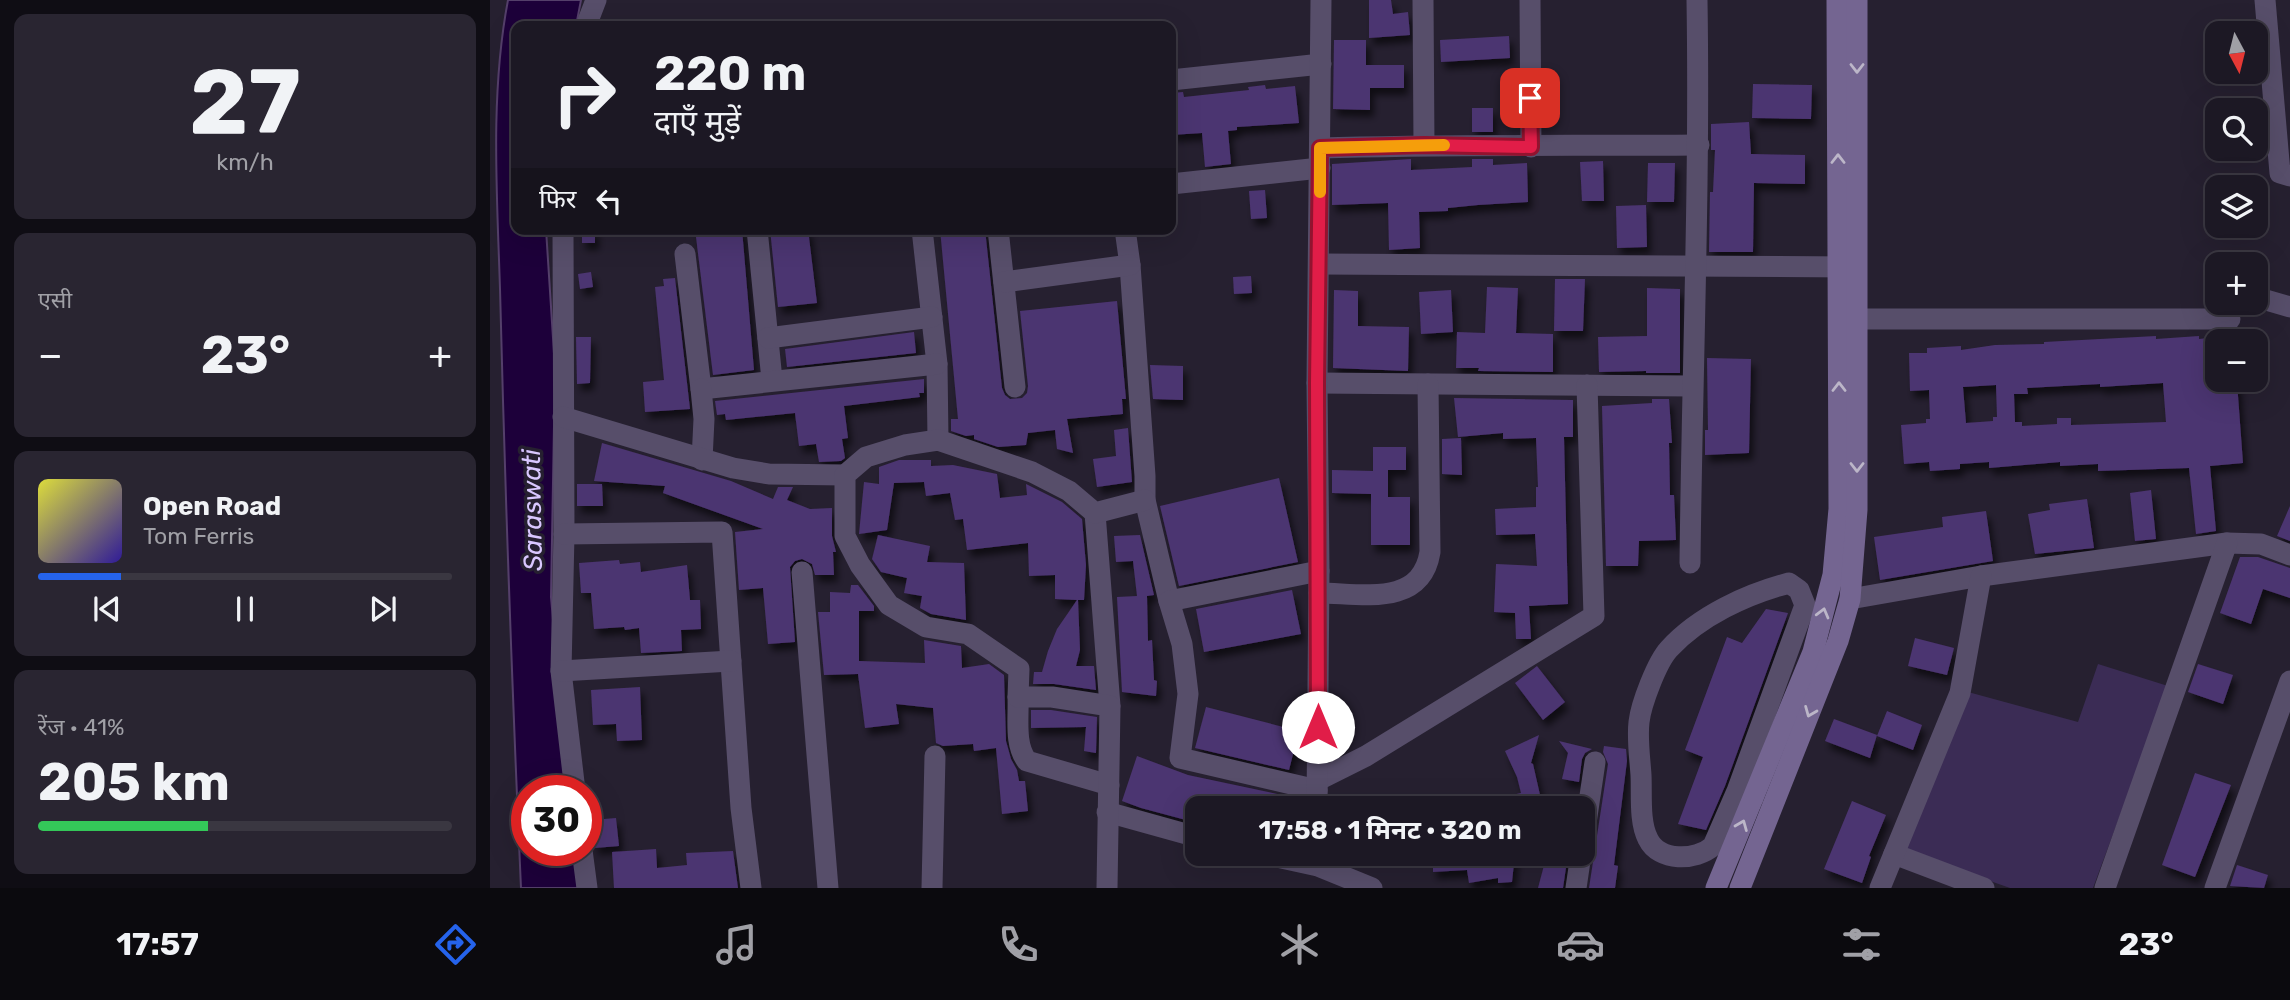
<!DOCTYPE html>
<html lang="hi">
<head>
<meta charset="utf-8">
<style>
	:root { --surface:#1c1824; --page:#292531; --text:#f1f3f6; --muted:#a0a0a6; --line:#3a3741; --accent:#2563eb }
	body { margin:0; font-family:Rubik,"Noto Sans Devanagari",sans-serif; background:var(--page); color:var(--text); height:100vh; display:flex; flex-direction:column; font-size:26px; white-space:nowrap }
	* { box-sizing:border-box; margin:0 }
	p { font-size:23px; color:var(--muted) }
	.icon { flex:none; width:38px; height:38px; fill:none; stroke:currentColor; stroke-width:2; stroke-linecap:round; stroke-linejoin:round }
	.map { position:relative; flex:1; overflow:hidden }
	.side { display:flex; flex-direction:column; gap:14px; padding:14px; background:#0f0d14; width:490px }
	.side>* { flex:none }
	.guide { position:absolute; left:21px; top:21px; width:665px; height:214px; border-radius:14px; box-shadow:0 7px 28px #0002,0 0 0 2px var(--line); background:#1c1824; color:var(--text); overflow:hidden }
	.needle { width:46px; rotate:173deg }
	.fabs { position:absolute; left:1715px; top:21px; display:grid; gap:14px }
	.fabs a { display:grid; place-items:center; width:63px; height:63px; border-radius:14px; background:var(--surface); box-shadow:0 7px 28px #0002,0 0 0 2px var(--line); font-size:35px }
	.speed { position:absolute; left:21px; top:775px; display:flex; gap:14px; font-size:35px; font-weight:700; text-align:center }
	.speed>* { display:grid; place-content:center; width:91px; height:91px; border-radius:50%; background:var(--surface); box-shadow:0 7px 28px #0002,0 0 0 2px var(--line); line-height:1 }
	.speed .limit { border:10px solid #d22; background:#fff; color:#111 }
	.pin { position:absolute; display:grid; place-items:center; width:60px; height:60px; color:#fff; margin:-30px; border-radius:14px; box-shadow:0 4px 10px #0006 }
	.me { position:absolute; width:77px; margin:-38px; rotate:0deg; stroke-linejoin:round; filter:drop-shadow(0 0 5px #0008) }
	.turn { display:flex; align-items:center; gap:24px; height:147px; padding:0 28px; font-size:32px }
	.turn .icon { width:91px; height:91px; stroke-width:2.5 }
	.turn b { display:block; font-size:49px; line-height:60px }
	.then { display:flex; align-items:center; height:66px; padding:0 28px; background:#0003; gap:14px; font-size:26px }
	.big { font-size:52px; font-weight:700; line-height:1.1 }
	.side .widget { flex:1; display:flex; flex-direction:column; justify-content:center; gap:10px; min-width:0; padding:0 24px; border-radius:14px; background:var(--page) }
	.side .dial { align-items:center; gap:0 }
	.dial b { font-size:91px; line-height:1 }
	.song { display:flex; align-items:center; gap:21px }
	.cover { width:84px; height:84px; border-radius:10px; background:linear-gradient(135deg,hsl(60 70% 55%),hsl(250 70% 35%)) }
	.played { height:7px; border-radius:4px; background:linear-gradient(90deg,var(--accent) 20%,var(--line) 20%) }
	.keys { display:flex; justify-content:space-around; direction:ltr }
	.heat { display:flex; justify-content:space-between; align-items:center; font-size:38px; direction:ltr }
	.charge { height:10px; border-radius:5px; background:linear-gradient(90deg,#34c759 41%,var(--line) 0) }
	.trip { position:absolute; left:695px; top:796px; width:410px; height:70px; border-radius:14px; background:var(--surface); box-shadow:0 7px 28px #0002,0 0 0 2px var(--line); font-weight:700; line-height:70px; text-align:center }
	.menu { display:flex; height:112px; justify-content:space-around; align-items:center; background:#0b0a0e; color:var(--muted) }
	.menu .icon { width:49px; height:49px }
	.menu .current { color:var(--accent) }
	.menu b { font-size:32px; color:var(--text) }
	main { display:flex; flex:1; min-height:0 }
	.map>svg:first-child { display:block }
</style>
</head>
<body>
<main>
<section class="side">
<div class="widget dial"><b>27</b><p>km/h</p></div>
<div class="widget"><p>एसी</p>
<div class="heat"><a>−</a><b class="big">23°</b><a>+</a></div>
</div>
<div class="widget">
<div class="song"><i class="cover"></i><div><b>Open Road</b><p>Tom Ferris</p></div></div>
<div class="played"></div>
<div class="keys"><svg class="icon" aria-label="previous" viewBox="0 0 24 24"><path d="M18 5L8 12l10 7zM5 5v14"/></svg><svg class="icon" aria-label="pause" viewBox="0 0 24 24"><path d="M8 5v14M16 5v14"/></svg><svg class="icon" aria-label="next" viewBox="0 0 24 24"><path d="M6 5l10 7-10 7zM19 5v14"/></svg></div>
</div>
<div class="widget"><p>रेंज · 41%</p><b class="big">205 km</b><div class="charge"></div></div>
</section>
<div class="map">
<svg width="1800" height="888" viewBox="0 0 1800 888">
	<defs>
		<filter id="shadow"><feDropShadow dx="4" dy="7" stdDeviation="3.5" flood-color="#0009"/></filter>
	</defs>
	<rect width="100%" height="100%" fill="#262030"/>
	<path fill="#3b2c55" d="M1608,664L1678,686L1603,888H1520L1415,851L1478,692L1588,722Z"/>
	<path fill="#1d003a" stroke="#543f6a" stroke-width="2" d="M18,0H91L86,26H26V229H56L65,369L61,597L78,791H37V850L84,851L88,888H31C22,688 15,489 10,289C7,193 0,94 18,0Z"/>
	<g fill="#4c3471" fill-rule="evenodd" filter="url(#shadow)">
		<path d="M879,0H901L903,14L918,12L920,35L879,38Z"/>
		<path d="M1019,36L1020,58L951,62L950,40Z"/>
		<path d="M844,40H876V65H914V88H880V110L843,109Z"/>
		<path d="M1263,84L1322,85L1321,119L1262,118Z"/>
		<path d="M775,85L776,89L805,86L809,123L747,127V130L738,131L741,164L715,167L712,133L681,135V93L693,92L694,97L759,90L758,87Z"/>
		<rect x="982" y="108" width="21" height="24"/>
		<path d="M1259,122L1261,154L1315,155V184L1264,183L1263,252H1219L1220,192H1223L1225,150H1221V124Z"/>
		<path d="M921,159V170L982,167V159H1003V165L1037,163L1038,202L988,205L958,208V211L929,212L930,248L899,250L898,203L842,205V164Z"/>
		<path d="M1113,161L1114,201H1092L1090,162Z"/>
		<path d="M1158,163H1185L1184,202H1157Z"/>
		<path d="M775,190L777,218L761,219L759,191Z"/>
		<path d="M1156,205L1157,247L1127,248L1126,206Z"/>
		<rect x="92" y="229" width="13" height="14"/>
		<path d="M205,229H252L264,370L223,375Z"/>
		<path d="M280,229H318L327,303L288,307Z"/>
		<path d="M450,229H495L512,388L515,395L520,399L532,398L537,393L538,386L530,311L627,301L636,399H632L633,414L577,419L583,453L567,449L565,430L538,433L536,445L508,447L484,439V435L476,436L461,431V419H468Z"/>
		<path d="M101,272L103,287L90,289L88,274Z"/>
		<path d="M761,276L762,293L744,294L743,277Z"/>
		<path d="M185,278L200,409L155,412L153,382L174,380L165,287L174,286L173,279Z"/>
		<path d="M1065,279H1095L1093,331H1064Z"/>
		<path d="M997,287L1028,288L1026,333L1063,334V372L988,371L989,368H966L967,332L995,333Z"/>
		<path d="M1157,288L1190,289V373H1156V371L1109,372L1108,337L1157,336Z"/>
		<path d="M844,290L868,291V326L919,327L918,371L843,368Z"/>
		<path d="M961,290L963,332L931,334L929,292Z"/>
		<path d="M424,332L426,353L297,367L295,349Z"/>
		<path d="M1666,336V339L1709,336V339L1727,337V383L1747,382L1753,463L1720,466L1726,531L1706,534L1699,468L1608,471V464L1570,466V462L1499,468V462L1470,464V469L1440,471L1439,462L1414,464L1411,425L1436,423V419H1440L1439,390L1420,391L1419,353H1437V348L1471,346V350L1505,345L1554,344V342ZM1673,383L1676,422L1581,425V418H1567V424L1532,426V422H1525L1524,394H1538L1537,388L1610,384V387ZM1506,385L1507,417H1503V421L1476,423L1473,387Z"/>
		<path d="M86,337H101L100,383L87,384Z"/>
		<path d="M1217,358L1261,359L1259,453L1215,455V430H1218Z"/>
		<path d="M660,365L693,366V400L663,399Z"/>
		<path d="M434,379V393H429L430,397L354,406L358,438L352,439L355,458L351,461L329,462L326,444L309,446L305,413L236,420L235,414L227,415L225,401Z"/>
		<path d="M964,398L1083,400V437H1074L1078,604L1039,606L1041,639H1026L1025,613L1004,612L1006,564L1047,566L1045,534L1006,535L1005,509L1046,507V487H1048L1046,438L1013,439V433L968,437Z"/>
		<path d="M1162,399H1179L1182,443H1179L1180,495H1184L1186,540L1149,541L1148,566H1116L1112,406L1162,403Z"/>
		<path d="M638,428L642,482L607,487L603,459L626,456L624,430Z"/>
		<path d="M971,438L972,475L952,474V439Z"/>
		<path d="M112,443L241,481L283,499L288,487H303L297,500L320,509L342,508V536L346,552H343L344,575H325L322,564L312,559L305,561L300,567L305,642L278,644L273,588L249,590L245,532L273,529L173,493L175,486L104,481Z"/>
		<path d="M883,447H916V470H898V497H920V545H881V494L842,493V470L883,471Z"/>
		<path d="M409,460H441V466L463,465L507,474L510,498L537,495L536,484L572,502L592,519L596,565L594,600H588L590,650L586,666H604L606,690L564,684H543L544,672H552L558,651L567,629L587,600L565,599V575L539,576L538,543L477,550L473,519L465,520L460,493L436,496L434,482L404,483L397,530L369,534L374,482L389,484V467Z"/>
		<path d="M789,478L808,562L689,586L670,506Z"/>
		<path d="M87,484H112L113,506H87Z"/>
		<path d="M1661,490L1666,539L1645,541L1640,493Z"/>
		<path d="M1597,499L1604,548L1545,554L1538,514L1560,510L1559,504Z"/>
		<path d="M1800,506V541L1787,536Z"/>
		<path d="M1496,511L1503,561L1390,580L1384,537L1453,527L1452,517Z"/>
		<path d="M388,535L440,546L437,562L474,563L476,620L441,614L430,608L432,596L414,593L417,578L391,572L382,559Z"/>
		<path d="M650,535L664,595L657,596L658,641L662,640L664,680L667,681L666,696L632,692L627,597L647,596L643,561L626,562L624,536Z"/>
		<path d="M1750,557H1768L1800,568V598L1773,589L1761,624L1730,613Z"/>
		<path d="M129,560L130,564L150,562L151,572L197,565L200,600H210L211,629L191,630L192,651L151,653L149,628L135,630L134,627L104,629L101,593H91L89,563Z"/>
		<path d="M361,585H368L384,606V611H369V661L435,663L434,640L471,646L472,668L499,664L514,675L516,741L521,759L527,770L529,781H535L538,811L512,814L506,748L484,751L483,744L453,746L446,743L443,708L406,704L409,724L375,728L368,674L334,675L328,612H340V592L360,593Z"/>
		<path d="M802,590L811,634L714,652L706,609Z"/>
		<path d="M1276,609L1298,613L1235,786L1216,830L1188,824L1213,757L1195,750L1237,637L1252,643Z"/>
		<path d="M1425,638L1464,648L1457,675L1418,666Z"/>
		<path d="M1708,664L1743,675L1733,704L1698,692Z"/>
		<path d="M1047,666L1075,702L1053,720L1025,683Z"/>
		<path d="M150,687L152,740L127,741L126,724L103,725L101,690Z"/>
		<path d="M716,707L809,731L799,770L705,748Z"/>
		<path d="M541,710H561L607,717L606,753L594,751L596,727L541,728Z"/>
		<path d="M1397,711L1432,725L1423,750L1387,736Z"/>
		<path d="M1344,719L1387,735L1380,758L1335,741Z"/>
		<path d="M1049,735L1041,763L1043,764L1053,808H989L988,802L1031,793L1027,777L1015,751Z"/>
		<path d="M1069,741L1102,749L1095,753L1092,759L1089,782L1072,779L1078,753Z"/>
		<path d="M1114,746L1136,749L1137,761L1124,865L1128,866L1125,888H1099L1118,764L1113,752Z"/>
		<path d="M647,756L698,775L792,795L814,803V808H707V823L651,808L632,801Z"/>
		<path d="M1705,773L1741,785L1705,877L1672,865Z"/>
		<path d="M1362,801L1396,815L1379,856L1381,857L1372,883L1334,869Z"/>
		<path d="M126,818L129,846L105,848L102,820Z"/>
		<path d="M166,849L167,868L197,865L196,853L243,851L248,888H124L122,852Z"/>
		<path d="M949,854H1025L1022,882L1008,883V878L979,883L977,870L943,872V855Z"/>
		<path d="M1057,854H1078L1073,888H1048Z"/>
		<path d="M1747,865L1778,875L1774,888L1740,886Z"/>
	</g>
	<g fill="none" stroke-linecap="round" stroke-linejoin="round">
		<g stroke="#574e6a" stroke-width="21">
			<path d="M933,0L934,145"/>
			<path d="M1040,0L1041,147"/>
			<path d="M1775,0L1790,173L1800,176"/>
			<path d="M96,26L106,0"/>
			<path d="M681,80L831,64"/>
			<path d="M830,148C957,144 1083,146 1209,145"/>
			<path d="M681,184L830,168"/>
			<path d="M73,229L74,534L71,671L85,791"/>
			<path d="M267,229L282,380"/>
			<path d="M432,229L447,364L448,440"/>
			<path d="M508,229L525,387"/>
			<path d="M635,229L640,265L655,476V500L679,601"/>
			<path d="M195,254L211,389L447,364"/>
			<path d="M830,264L1365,267"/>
			<path d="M514,282L640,265"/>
			<path d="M1776,300L1800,307"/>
			<path d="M1367,319H1740"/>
			<path d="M278,338L442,317"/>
			<path d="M827,383L1202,386"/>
			<path d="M211,389L214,419L212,460"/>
			<path d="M73,417L243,468L279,474L355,475"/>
			<path d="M605,513L620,706"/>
			<path d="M74,534L232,532L251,808L261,888"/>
			<path d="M1200,563C1202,375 1210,188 1207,0"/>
			<path d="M312,572L338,888"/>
			<path d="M829,593C870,593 931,608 940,552L938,384"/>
			<path d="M1360,599L1491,576L1737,543L1771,544L1800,555"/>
			<path d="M71,671L241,661"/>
			<path d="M528,697C529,718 524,744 537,761L619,785"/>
			<path d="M828,780L876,756L1104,616L1097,385"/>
			<path d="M827,790L690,758L698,694L692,644L679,601L829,571"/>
			<path d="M1247,791L1223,846C1206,861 1169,862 1158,839C1149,822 1152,794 1151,775C1150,759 1147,739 1149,722C1151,704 1167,662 1179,649C1209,616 1257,594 1299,583L1309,590L1315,605L1247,791L1263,798"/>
			<path d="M827,808L829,571L827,383L831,0"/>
			<path d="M617,812L707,837"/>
			<path d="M92,850L97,888"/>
			<path d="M1092,850L1105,762"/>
			<path d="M773,854L828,866L882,888"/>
			<path d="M1404,854L1494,888"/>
			<path d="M442,888L445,756"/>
			<path d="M617,888L620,706L562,697H528L529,669L478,634L436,627L399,605L370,565L355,536V475L376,457L415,445L448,440L542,472L579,491L605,513L655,500"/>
			<path d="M1086,888L1091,854"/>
			<path d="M1390,888L1470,693L1491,576"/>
			<path d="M1615,888L1737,543"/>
			<path d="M1725,888L1800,681"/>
		</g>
		<g stroke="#746591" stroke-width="21">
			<path d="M1226,888L1323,652L1343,575L1349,509L1347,0"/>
			<path d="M1250,888L1348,641L1360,599L1367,510V0"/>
		</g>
	</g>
	<defs><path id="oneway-chevron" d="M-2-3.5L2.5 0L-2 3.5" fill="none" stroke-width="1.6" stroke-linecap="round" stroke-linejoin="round" transform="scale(1.75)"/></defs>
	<g stroke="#bcb6c8">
		<use href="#oneway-chevron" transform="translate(1367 68) rotate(90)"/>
		<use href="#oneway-chevron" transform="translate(1348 159) rotate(-90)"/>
		<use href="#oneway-chevron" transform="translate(1349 387) rotate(-90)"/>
		<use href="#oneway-chevron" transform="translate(1367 467) rotate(90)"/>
		<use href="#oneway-chevron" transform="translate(1333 613) rotate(-75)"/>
		<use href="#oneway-chevron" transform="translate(1320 712) rotate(112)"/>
		<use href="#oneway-chevron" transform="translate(1252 825) rotate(-68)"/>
	</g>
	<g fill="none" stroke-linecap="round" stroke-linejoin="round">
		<g stroke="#92132f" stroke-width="18">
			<path id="route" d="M828,727L827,383L830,148L934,145L1041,147L1040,98"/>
		</g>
		<use href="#route" stroke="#e11d48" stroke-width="12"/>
		<path stroke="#f59e0b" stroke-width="12" d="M830,192V148L954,145"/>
	</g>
	<g text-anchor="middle" stroke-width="7" stroke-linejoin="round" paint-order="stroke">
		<g font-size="26" font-style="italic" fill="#d9c7ff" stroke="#262030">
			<text transform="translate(42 510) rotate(-91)" y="9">Saraswati</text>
		</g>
	</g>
</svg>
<div class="fabs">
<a><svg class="needle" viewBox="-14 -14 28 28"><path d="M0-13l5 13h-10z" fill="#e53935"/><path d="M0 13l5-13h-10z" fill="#a0a0a6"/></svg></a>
<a><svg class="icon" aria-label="search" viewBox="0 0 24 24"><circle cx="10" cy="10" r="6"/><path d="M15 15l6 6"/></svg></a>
<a><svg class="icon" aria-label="layers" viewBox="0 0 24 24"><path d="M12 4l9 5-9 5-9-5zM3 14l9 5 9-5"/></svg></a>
<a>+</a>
<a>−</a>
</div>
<div class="speed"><div class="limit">30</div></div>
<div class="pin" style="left:1040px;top:98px;background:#d93025"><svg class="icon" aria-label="arrive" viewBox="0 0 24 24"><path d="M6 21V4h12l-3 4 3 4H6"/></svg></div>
<svg class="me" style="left:828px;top:727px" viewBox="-20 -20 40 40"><circle r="19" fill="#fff"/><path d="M0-13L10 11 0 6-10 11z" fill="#e11d48"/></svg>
<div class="trip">17:58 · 1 मिनट · 320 m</div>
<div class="guide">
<div class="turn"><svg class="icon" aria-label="right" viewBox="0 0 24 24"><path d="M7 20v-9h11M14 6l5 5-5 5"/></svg><div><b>220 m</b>दाएँ मुड़ें</div></div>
<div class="then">फिर<svg class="icon" aria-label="left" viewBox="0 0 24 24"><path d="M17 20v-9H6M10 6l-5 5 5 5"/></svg></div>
</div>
</div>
</main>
<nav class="menu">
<b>17:57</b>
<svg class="icon current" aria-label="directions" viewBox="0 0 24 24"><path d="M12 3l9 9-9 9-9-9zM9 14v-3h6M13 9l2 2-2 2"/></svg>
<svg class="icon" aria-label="music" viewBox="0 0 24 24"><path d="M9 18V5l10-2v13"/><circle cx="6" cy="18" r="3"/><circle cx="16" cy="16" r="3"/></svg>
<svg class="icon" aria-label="phone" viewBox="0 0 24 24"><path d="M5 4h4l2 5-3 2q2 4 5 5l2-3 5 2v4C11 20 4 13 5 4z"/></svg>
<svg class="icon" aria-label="climate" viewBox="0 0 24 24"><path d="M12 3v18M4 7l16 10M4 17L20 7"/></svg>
<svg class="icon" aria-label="car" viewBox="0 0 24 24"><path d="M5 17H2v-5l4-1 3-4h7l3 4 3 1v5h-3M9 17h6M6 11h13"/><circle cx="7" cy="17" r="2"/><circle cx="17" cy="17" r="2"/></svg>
<svg class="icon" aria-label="filters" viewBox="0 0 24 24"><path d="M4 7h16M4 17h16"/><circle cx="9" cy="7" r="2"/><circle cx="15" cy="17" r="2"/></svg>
<b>23°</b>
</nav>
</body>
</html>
